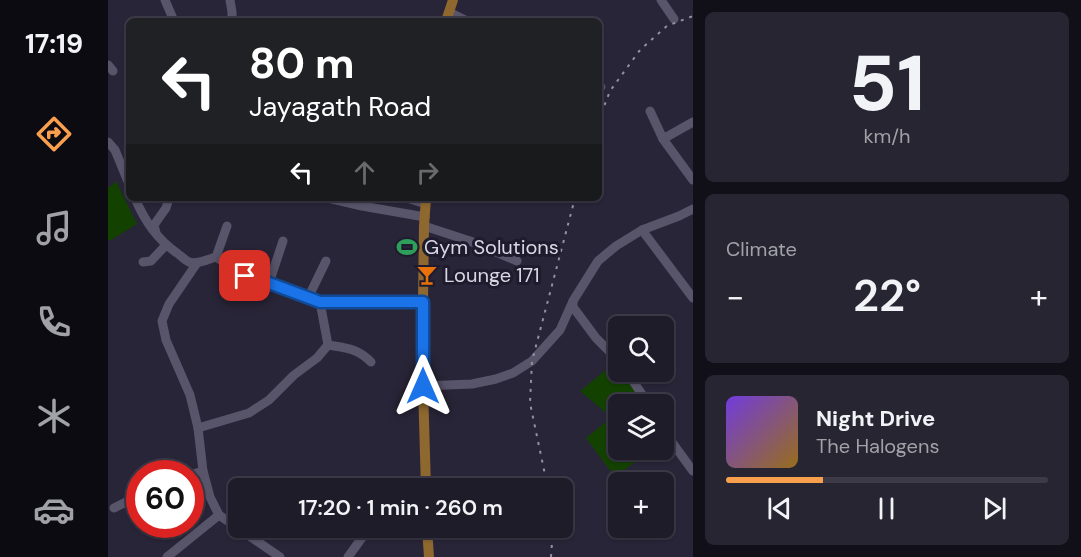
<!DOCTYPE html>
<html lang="en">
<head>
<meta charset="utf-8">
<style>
	:root { --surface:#1f1c2a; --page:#272532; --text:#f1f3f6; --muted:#a1a1a8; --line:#3c3a47; --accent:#f99f4d }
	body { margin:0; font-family:"DM Sans",sans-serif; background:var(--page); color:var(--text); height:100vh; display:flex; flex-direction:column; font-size:22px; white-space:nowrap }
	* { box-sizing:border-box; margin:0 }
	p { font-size:20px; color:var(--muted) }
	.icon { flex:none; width:33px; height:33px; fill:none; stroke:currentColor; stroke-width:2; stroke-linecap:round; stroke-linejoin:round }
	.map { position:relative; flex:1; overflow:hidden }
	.sheet { display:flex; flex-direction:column; gap:12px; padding:12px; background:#110f17; width:388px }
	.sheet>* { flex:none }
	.banner { position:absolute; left:18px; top:18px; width:476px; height:183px; border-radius:9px; box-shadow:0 2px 4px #0004,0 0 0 2px var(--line); background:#202124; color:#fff; overflow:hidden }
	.buttons { position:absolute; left:500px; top:316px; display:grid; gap:12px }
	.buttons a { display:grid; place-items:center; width:66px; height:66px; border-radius:9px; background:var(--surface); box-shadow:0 2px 4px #0004,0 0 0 2px var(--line); font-size:30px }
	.speed { position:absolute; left:18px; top:460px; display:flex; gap:12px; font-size:30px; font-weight:700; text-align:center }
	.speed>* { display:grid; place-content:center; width:78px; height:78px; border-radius:50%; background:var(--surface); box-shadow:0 2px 4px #0004,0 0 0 2px var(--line); line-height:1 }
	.speed .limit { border:9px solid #d22; background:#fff; color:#111 }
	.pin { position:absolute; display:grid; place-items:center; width:51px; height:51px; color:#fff; margin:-26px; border-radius:12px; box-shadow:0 3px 9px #0006 }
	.me { position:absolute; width:66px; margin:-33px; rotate:0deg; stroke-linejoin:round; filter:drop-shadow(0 0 4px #0008) }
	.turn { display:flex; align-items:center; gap:21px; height:126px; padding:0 24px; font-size:27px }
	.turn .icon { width:78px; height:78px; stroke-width:2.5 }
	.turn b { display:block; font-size:42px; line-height:51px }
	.lanes { display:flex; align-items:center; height:57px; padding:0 24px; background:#0003; justify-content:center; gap:30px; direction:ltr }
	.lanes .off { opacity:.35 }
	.big { font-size:45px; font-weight:600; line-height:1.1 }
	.sheet .widget { flex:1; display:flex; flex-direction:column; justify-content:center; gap:9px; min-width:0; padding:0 21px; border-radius:9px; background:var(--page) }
	.sheet .dial { align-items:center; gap:0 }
	.dial b { font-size:78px; line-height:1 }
	.song { display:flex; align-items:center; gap:18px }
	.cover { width:72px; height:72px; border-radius:9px; background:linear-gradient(135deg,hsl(260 70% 55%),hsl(40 70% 35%)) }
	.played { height:6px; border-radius:3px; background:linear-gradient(90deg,var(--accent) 30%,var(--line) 30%) }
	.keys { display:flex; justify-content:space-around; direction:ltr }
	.heat { display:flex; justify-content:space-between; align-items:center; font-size:33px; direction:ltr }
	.trip { position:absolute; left:120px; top:478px; width:345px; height:60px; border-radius:9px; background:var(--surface); box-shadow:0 2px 4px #0004,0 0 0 2px var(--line); font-weight:600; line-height:60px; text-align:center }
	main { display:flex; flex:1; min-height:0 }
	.menu { display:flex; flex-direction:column; width:108px; justify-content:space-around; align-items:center; background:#0c0b11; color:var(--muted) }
	.menu .icon { width:42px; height:42px }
	.menu .current { color:var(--accent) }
	.menu b { font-size:27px; color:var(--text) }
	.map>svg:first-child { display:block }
</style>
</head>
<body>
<main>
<nav class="menu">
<b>17:19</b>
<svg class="icon current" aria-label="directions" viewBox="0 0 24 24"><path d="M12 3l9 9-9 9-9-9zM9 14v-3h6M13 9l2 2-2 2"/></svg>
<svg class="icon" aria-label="music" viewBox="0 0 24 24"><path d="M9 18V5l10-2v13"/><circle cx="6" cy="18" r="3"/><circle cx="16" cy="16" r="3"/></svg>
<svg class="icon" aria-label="phone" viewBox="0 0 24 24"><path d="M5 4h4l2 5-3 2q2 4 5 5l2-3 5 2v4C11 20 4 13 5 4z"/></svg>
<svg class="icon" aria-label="climate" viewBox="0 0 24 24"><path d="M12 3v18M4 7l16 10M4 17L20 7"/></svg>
<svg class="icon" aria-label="car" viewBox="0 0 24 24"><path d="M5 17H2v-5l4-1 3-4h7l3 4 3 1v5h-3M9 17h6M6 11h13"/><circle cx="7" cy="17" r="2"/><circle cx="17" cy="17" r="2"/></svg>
</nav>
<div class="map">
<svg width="585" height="557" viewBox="0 0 585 557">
	<rect width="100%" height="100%" fill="#292538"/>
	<g fill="#134100">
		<path d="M8,181L29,224L3,240H0V186L2,187Z"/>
		<path d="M509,361L510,372H516L531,396L520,405H510V414L504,418L472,391Z"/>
		<path d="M499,421L510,433V450H525L532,458L507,477L478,438Z"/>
	</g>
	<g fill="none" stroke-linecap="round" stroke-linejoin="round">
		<g stroke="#58546a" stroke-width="9">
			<path d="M57,0L66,21"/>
			<path d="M122,0L124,12V21"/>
			<path d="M553,0L566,19"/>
			<path d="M341,12L359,21"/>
			<path d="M0,65L5,71"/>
			<path d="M490,85L493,87"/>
			<path d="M542,111L555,139L585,180"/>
			<path d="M555,139L585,122"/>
			<path d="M0,142L7,150L21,184"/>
			<path d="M27,198C36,220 50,240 69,253C73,256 77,260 81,262C89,265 101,259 108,257L137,276L161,283L212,302H315"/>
			<path d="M220,198L254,206L317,217"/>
			<path d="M299,198L318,204"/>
			<path d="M316,226L362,241L409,261"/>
			<path d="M534,230L585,298"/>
			<path d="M48,233L46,225L58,208L61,198"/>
			<path d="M108,257L119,226"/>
			<path d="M35,262L43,261L58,245"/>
			<path d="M89,263L61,304L54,321L58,340L82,395L90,428L95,471L102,497L111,515L172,557"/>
			<path d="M161,283L175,241"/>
			<path d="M200,298L218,261"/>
			<path d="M465,301V307L488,338L510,360"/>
			<path d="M220,345C238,348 249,348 263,362"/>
			<path d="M519,372L541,405"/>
			<path d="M315,386L364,384L388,379L405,373L424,361L452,330L465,301L490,261L508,246L534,230L571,216L585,209"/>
			<path d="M90,428L141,413L161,400L186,375L209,358L220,345L212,302"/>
			<path d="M555,430L585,471"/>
			<path d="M82,475L95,471"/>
			<path d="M6,508L32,495"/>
			<path d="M306,528L319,533"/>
			<path d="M59,557L111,515"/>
			<path d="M240,557L261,528"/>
		</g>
		<g stroke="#8e682f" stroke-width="10">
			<path d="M338,21L345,0"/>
			<path d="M318,198L316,226L315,302V386L318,489"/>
			<path d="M319,528L321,557"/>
		</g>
		<g stroke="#9491a0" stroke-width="2" stroke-dasharray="3 6" stroke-linecap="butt">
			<path d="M490,122L502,91L532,50L559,26L585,16"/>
			<path d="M440,489L422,403L424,361L467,198"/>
			<path d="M443,557L445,528"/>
		</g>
	</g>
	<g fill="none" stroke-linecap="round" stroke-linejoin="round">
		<g stroke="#114b97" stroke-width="15">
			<path id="route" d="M137,276L161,283L212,302H315V386"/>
		</g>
		<use href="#route" stroke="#1a73e8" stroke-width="10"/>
	</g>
	<defs>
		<g id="stadium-bare" transform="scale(1.62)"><path d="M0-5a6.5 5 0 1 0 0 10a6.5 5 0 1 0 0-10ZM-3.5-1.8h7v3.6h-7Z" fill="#2e9e5b" stroke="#1f1b2e" stroke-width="2.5" paint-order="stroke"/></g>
		<g id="bar-bare" transform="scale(1.62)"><path d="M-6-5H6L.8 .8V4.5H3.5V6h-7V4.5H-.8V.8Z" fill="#e8710a" stroke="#1f1b2e" stroke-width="2.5" paint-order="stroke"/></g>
	</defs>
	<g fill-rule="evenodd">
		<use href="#stadium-bare" x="299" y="247"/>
		<use href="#bar-bare" x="319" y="275"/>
	</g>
	<g text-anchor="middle" stroke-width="6" stroke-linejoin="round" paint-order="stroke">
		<g font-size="20" fill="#d9d7e4" stroke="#1f1b2e" text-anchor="start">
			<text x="316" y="254">Gym Solutions</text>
			<text x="336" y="282">Lounge 171</text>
		</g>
	</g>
</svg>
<div class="buttons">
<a><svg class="icon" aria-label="search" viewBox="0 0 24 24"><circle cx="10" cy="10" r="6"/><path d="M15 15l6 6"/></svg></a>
<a><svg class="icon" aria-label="layers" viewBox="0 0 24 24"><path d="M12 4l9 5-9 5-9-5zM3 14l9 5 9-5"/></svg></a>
<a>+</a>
</div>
<div class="speed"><div class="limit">60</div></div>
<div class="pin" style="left:137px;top:276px;background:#d93025"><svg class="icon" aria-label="arrive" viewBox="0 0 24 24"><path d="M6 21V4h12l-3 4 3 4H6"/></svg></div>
<svg class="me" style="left:315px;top:386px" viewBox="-20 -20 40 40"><path d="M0-17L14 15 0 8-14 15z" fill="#1a73e8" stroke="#fff" stroke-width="4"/></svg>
<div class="trip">17:20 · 1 min · 260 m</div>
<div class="banner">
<div class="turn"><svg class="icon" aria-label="left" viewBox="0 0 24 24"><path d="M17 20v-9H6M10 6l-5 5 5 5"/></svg><div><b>80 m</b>Jayagath Road</div></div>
<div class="lanes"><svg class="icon" aria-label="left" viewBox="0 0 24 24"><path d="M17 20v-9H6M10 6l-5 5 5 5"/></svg><svg class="icon off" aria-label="ahead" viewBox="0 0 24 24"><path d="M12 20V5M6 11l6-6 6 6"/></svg><svg class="icon off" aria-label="right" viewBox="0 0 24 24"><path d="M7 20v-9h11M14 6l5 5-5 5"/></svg></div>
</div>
</div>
<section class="sheet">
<div class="widget dial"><b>51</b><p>km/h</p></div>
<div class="widget"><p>Climate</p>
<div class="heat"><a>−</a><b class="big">22°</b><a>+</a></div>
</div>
<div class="widget">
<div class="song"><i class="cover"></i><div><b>Night Drive</b><p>The Halogens</p></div></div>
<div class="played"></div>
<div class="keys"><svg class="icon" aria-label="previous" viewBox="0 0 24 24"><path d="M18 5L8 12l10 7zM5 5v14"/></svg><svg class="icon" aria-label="pause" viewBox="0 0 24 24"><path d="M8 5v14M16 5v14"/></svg><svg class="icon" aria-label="next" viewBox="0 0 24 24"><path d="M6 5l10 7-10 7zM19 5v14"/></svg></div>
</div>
</section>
</main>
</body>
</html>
